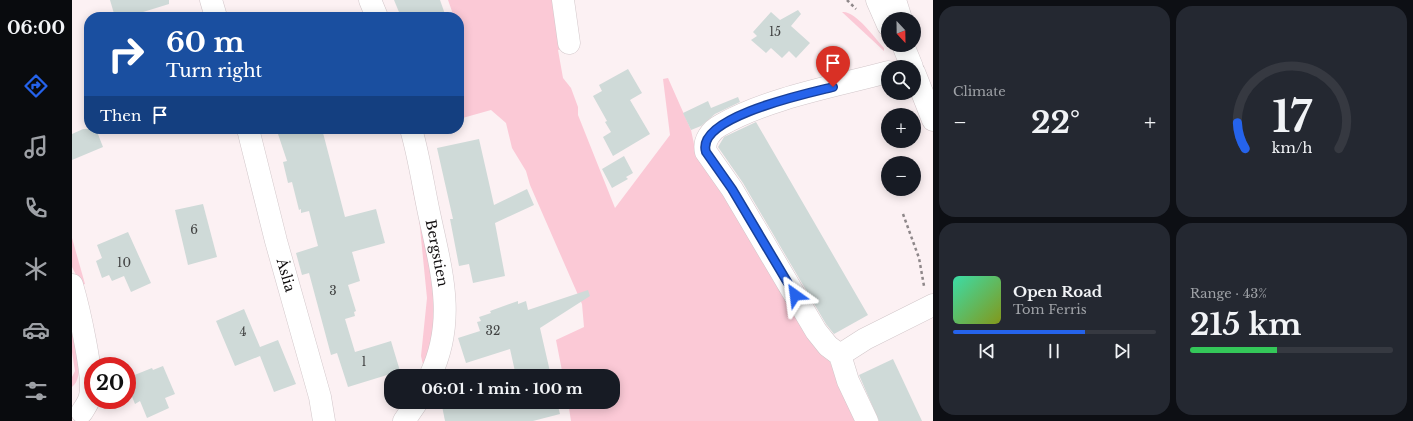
<!DOCTYPE html>
<html lang="en">
<head>
<meta charset="utf-8">
<style>
	:root { --surface:#171b24; --page:#242831; --text:#f1f3f6; --muted:#9ea1a6; --line:#363941; --accent:#2563eb }
	body { margin:0; font-family:"Libre Baskerville",serif; background:var(--page); color:var(--text); height:100vh; display:flex; flex-direction:column; font-size:15px; white-space:nowrap }
	* { box-sizing:border-box; margin:0 }
	p { font-size:13px; color:var(--muted) }
	.icon { flex:none; width:22px; height:22px; fill:none; stroke:currentColor; stroke-width:2; stroke-linecap:round; stroke-linejoin:round }
	.map { position:relative; flex:1; overflow:hidden }
	.side { display:flex; flex-direction:column; gap:6px; padding:6px; background:#0d0f14; width:480px }
	.side>* { flex:none }
	.guide { position:absolute; left:12px; top:12px; width:380px; height:122px; border-radius:16px; box-shadow:0 2px 10px #0003; background:#1a4fa0; color:#fff; overflow:hidden }
	.needle { width:26px; rotate:158deg }
	.buttons { position:absolute; left:809px; top:12px; display:grid; gap:8px }
	.buttons a { display:grid; place-items:center; width:40px; height:40px; border-radius:50%; background:var(--surface); box-shadow:0 2px 10px #0003; font-size:20px }
	.speed { position:absolute; left:12px; top:357px; display:flex; gap:8px; font-size:20px; font-weight:700; text-align:center }
	.speed>* { display:grid; place-content:center; width:52px; height:52px; border-radius:50%; background:var(--surface); box-shadow:0 2px 10px #0003; line-height:1 }
	.speed .limit { border:6px solid #d22; background:#fff; color:#111 }
	.pin { position:absolute; display:grid; place-items:center; width:34px; height:34px; color:#fff; margin:-41px -17px; border-radius:50% 50% 50% 0; rotate:-45deg; box-shadow:0 0 4px #0007 }
	.pin .icon { rotate:45deg }
	.me { position:absolute; width:44px; margin:-22px; rotate:329deg; stroke-linejoin:round; filter:drop-shadow(0 0 3px #0008) }
	.turn { display:flex; align-items:center; gap:14px; height:84px; padding:0 16px; font-size:18px }
	.turn .icon { width:52px; height:52px; stroke-width:2.5 }
	.turn b { display:block; font-size:28px; line-height:34px }
	.then { display:flex; align-items:center; height:38px; padding:0 16px; background:#0003; gap:8px; font-size:15px }
	.big { font-size:30px; font-weight:800; line-height:1.1 }
	.side .tile { flex:1; display:flex; flex-direction:column; justify-content:center; gap:6px; min-width:0; padding:0 14px; border-radius:16px; background:var(--page) }
	.side .dial { align-items:center; gap:0 }
	.dial svg { height:104px; overflow:visible; fill:none; stroke:var(--line); stroke-width:7; stroke-linecap:round; text-anchor:middle }
	.dial text { fill:var(--text); stroke:none }
	.song { display:flex; align-items:center; gap:12px }
	.cover { width:48px; height:48px; border-radius:6px; background:linear-gradient(135deg,hsl(160 70% 55%),hsl(70 70% 35%)) }
	.played { height:4px; border-radius:2px; background:linear-gradient(90deg,var(--accent) 65%,var(--line) 65%) }
	.keys { display:flex; justify-content:space-around; direction:ltr }
	.heat { display:flex; justify-content:space-between; align-items:center; font-size:22px; direction:ltr }
	.charge { height:6px; border-radius:3px; background:linear-gradient(90deg,#34c759 43%,var(--line) 0) }
	.side .tiles { flex:1; display:grid; gap:6px; grid-template-columns:repeat(2,1fr) }
	.trip { position:absolute; left:312px; top:369px; width:236px; height:40px; border-radius:16px; background:var(--surface); box-shadow:0 2px 10px #0003; font-weight:800; line-height:40px; text-align:center }
	main { display:flex; flex:1; min-height:0 }
	.menu { display:flex; flex-direction:column; width:72px; justify-content:space-around; align-items:center; background:#090b0e; color:var(--muted) }
	.menu .icon { width:28px; height:28px }
	.menu .current { color:var(--accent) }
	.menu b { font-size:18px; color:var(--text) }
	.map>svg:first-child { display:block }
</style>
</head>
<body>
<main>
<nav class="menu">
<b>06:00</b>
<svg class="icon current" aria-label="directions" viewBox="0 0 24 24"><path d="M12 3l9 9-9 9-9-9zM9 14v-3h6M13 9l2 2-2 2"/></svg>
<svg class="icon" aria-label="music" viewBox="0 0 24 24"><path d="M9 18V5l10-2v13"/><circle cx="6" cy="18" r="3"/><circle cx="16" cy="16" r="3"/></svg>
<svg class="icon" aria-label="phone" viewBox="0 0 24 24"><path d="M5 4h4l2 5-3 2q2 4 5 5l2-3 5 2v4C11 20 4 13 5 4z"/></svg>
<svg class="icon" aria-label="climate" viewBox="0 0 24 24"><path d="M12 3v18M4 7l16 10M4 17L20 7"/></svg>
<svg class="icon" aria-label="car" viewBox="0 0 24 24"><path d="M5 17H2v-5l4-1 3-4h7l3 4 3 1v5h-3M9 17h6M6 11h13"/><circle cx="7" cy="17" r="2"/><circle cx="17" cy="17" r="2"/></svg>
<svg class="icon" aria-label="filters" viewBox="0 0 24 24"><path d="M4 7h16M4 17h16"/><circle cx="9" cy="7" r="2"/><circle cx="15" cy="17" r="2"/></svg>
</nav>
<div class="map">
<svg width="861" height="421" viewBox="0 0 861 421">
	<rect width="100%" height="100%" fill="#fcf1f3"/>
	<g fill="#fbc9d6">
		<path d="M376,0H486L492,48L486,50L491,78L499,88L506,107V115L543,208L598,135L591,79L596,78L619,130L622,144L628,160L648,182L756,358L787,421H499L496,402H541V376H491L484,340L512,327L510,304L458,185L454,171L440,148L434,123L419,110L387,119V17H382Z"/>
		<path d="M770,12C783,10 803,38 812,48V51Z"/>
		<path d="M340,187L352,210L368,308L352,369L349,356L355,298L347,218Z"/>
		<path d="M0,238L13,284L9,285L0,267Z"/>
		<path d="M0,327C3,343 14,377 0,387V377L3,371L0,352Z"/>
	</g>
	<g fill="#cfdad8">
		<path d="M38,0H97V4L55,17H43Z"/>
		<path d="M322,0H368L374,17H329Z"/>
		<path d="M726,10L729,14L719,26L738,43L724,58L717,51L710,58L699,48L694,53L679,40L685,36L681,32L699,12L708,20Z"/>
		<path d="M556,69L570,93L558,100L578,134L541,156L531,137L539,132L533,122L535,121L521,96L530,91L527,85Z"/>
		<path d="M666,97L668,102L643,114L629,126L619,130L611,113L636,101L639,108Z"/>
		<path d="M684,122L796,315L762,334L754,324L671,183L646,147L652,137Z"/>
		<path d="M11,129H24L31,147L0,160V134Z"/>
		<path d="M222,129H250L273,217L304,209L313,243L280,252L288,281L276,285L284,311L282,312L283,316L273,319L283,352L319,341L328,371L276,387L265,353L259,355L237,273L230,275L224,253L246,246L237,211L229,213V209L227,210L220,182L216,183L211,162L215,161L206,134Z"/>
		<path d="M407,139L422,205L455,189L462,205L423,223L433,276L401,283L397,264L387,266L378,219H381L365,148Z"/>
		<path d="M552,156L561,173L554,177L556,179L540,188L530,169Z"/>
		<path d="M131,204L145,257L116,265L103,210Z"/>
		<path d="M56,232L79,283L59,292L52,276L40,281L37,275L30,278L24,261L30,258L25,245Z"/>
		<path d="M516,290L518,296L468,328L479,376H444L438,349L394,363L386,338L408,331L405,322L409,321L407,317L419,313L418,311L446,301V304L454,301L456,310Z"/>
		<path d="M172,309L188,347L206,340L224,384L202,392L188,356L163,366L144,321Z"/>
		<path d="M821,359L850,421H807L787,375Z"/>
		<path d="M91,366L103,394L93,398L97,408L75,418L68,401L63,404L55,384V378L80,368L81,370Z"/>
		<path d="M390,402H485L488,414L461,421H373L370,406Z"/>
	</g>
	<g fill="none" stroke-linecap="round" stroke-linejoin="round">
		<g stroke="#d2c7ca" stroke-width="23">
			<g id="minor">
				<path d="M139,0L144,17"/>
				<path d="M298,0L305,17"/>
				<path d="M491,0L497,43"/>
				<path d="M805,0L816,25"/>
				<path d="M823,0L829,19"/>
				<path d="M831,45L840,67"/>
				<path d="M842,72L861,120"/>
				<path d="M176,129L204,241L248,397L252,421"/>
				<path d="M339,129C347,156 351,185 357,213C369,270 385,320 358,376"/>
				<path d="M0,285C6,305 23,378 18,396C17,402 13,407 10,412"/>
				<path d="M768,355L793,339L861,305"/>
				<path d="M332,421L345,402"/>
				<path d="M795,421L776,381L768,355L756,346L744,331L660,189L634,152C631,141 639,130 649,125C696,98 764,86 816,72"/>
			</g>
		</g>
		<g stroke="#8e8789" stroke-width="2.5" stroke-dasharray="3 3" stroke-linecap="butt">
			<path d="M775,0L784,9"/>
			<path d="M831,214L847,258L852,286"/>
		</g>
		<use href="#minor" stroke="#fff" stroke-width="22"/>
	</g>
	<g fill="none" stroke-linecap="round" stroke-linejoin="round">
		<g stroke="#184099" stroke-width="10">
			<path id="route" d="M723,295L660,189L634,152C623,117 737,93 761,87"/>
		</g>
		<use href="#route" stroke="#2563eb" stroke-width="7"/>
	</g>
	<g text-anchor="middle" stroke-width="3" stroke-linejoin="round" paint-order="stroke">
		<g font-size="12" fill="#414242">
			<text x="703" y="36">15</text>
			<text x="122" y="234">6</text>
			<text x="52" y="267">10</text>
			<text x="261" y="295">3</text>
			<text x="421" y="335">32</text>
			<text x="171" y="336">4</text>
			<text x="292" y="366">1</text>
		</g>
		<g font-size="14" fill="#120f10" stroke="#fff">
			<text transform="translate(365 253) rotate(79)" y="5">Bergstien</text>
			<text transform="translate(214 275) rotate(74)" y="5">Åslia</text>
		</g>
	</g>
</svg>
<div class="buttons">
<a><svg class="needle" viewBox="-14 -14 28 28"><path d="M0-13l5 13h-10z" fill="#e53935"/><path d="M0 13l5-13h-10z" fill="#9ea1a6"/></svg></a>
<a><svg class="icon" aria-label="search" viewBox="0 0 24 24"><circle cx="10" cy="10" r="6"/><path d="M15 15l6 6"/></svg></a>
<a>+</a>
<a>−</a>
</div>
<div class="speed"><div class="limit">20</div></div>
<div class="pin" style="left:761px;top:87px;background:#d93025"><svg class="icon" aria-label="arrive" viewBox="0 0 24 24"><path d="M6 21V4h12l-3 4 3 4H6"/></svg></div>
<svg class="me" style="left:723px;top:295px" viewBox="-20 -20 40 40"><path d="M0-17L14 15 0 8-14 15z" fill="#2563eb" stroke="#fff" stroke-width="4"/></svg>
<div class="trip">06:01 · 1 min · 100 m</div>
<div class="guide">
<div class="turn"><svg class="icon" aria-label="right" viewBox="0 0 24 24"><path d="M7 20v-9h11M14 6l5 5-5 5"/></svg><div><b>60 m</b>Turn right</div></div>
<div class="then">Then<svg class="icon" aria-label="arrive" viewBox="0 0 24 24"><path d="M6 21V4h12l-3 4 3 4H6"/></svg></div>
</div>
</div>
<section class="side">
<div class="tiles">
<div class="tile"><p>Climate</p>
<div class="heat"><a>−</a><b class="big">22°</b><a>+</a></div>
</div>
<div class="tile dial"><svg viewBox="0 0 100 80">
<path d="M14 69A42 42 0 1 1 86 69"/>
<path d="M14 69A42 42 0 0 1 8 49" stroke="#2563eb"/>
<text x="50" y="56" font-size="32" font-weight="700">17</text>
<text x="50" y="72" font-size="11">km/h</text>
</svg></div>
<div class="tile">
<div class="song"><i class="cover"></i><div><b>Open Road</b><p>Tom Ferris</p></div></div>
<div class="played"></div>
<div class="keys"><svg class="icon" aria-label="previous" viewBox="0 0 24 24"><path d="M18 5L8 12l10 7zM5 5v14"/></svg><svg class="icon" aria-label="pause" viewBox="0 0 24 24"><path d="M8 5v14M16 5v14"/></svg><svg class="icon" aria-label="next" viewBox="0 0 24 24"><path d="M6 5l10 7-10 7zM19 5v14"/></svg></div>
</div>
<div class="tile"><p>Range · 43%</p><b class="big">215 km</b><div class="charge"></div></div>
</div>
</section>
</main>
</body>
</html>
